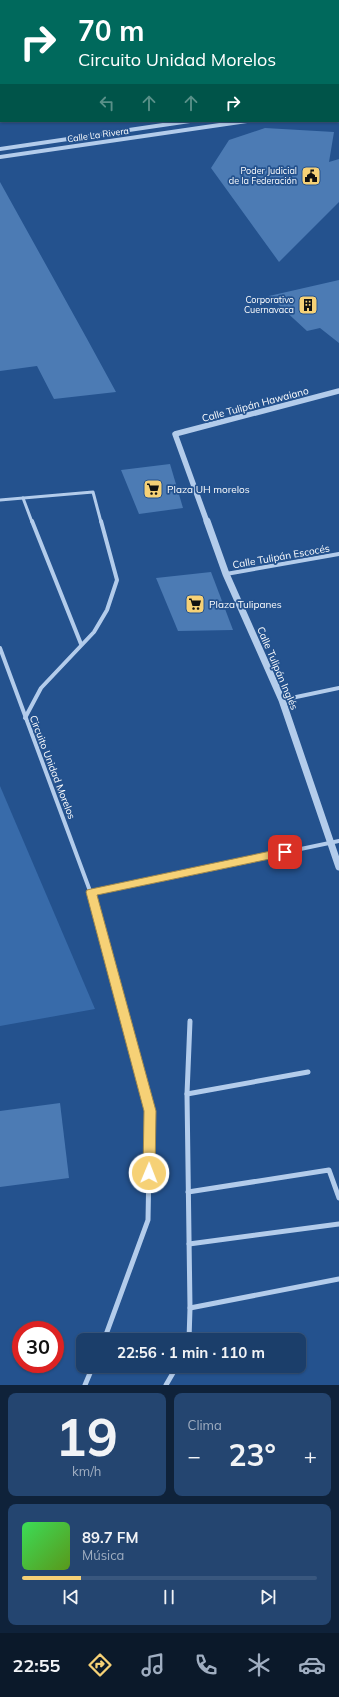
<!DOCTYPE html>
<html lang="es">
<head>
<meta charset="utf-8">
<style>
	:root { --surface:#1b3e6a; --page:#244570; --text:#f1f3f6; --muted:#a0aec1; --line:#39577e; --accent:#f6d176 }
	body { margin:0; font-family:Mulish,sans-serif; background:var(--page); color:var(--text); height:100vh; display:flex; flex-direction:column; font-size:15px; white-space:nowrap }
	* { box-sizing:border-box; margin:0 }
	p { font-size:13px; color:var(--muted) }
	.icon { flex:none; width:22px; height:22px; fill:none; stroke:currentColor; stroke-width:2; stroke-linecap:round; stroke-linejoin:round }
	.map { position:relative; height:1385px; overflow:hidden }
	.details { display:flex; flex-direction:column; gap:8px; padding:8px; background:#0f223a; flex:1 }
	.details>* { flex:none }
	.banner { position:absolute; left:0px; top:0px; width:339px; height:122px; box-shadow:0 1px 3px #0004,0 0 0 1px var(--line); background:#00695c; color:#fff; overflow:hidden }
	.speed { position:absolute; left:12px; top:1321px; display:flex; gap:8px; font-size:20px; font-weight:700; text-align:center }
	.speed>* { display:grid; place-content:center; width:52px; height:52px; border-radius:50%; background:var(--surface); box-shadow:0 1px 3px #0004,0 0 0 1px var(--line); line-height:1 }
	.speed .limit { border:6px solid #d22; background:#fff; color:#111 }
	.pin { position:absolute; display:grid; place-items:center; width:34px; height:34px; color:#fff; margin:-17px; border-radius:8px; box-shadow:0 2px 6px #0006 }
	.me { position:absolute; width:44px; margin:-22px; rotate:1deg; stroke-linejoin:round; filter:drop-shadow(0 0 3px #0008) }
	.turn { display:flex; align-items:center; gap:14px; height:84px; padding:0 12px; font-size:18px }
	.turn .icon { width:52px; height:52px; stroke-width:2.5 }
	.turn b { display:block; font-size:28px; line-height:34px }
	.lanes { display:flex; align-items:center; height:38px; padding:0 12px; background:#0003; justify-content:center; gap:20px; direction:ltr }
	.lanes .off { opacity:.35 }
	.big { font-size:30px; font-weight:700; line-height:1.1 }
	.details .widget { flex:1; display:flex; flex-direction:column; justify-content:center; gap:6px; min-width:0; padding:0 14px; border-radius:8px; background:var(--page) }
	.details .dial { align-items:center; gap:0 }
	.dial b { font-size:52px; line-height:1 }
	.song { display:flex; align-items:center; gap:12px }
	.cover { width:48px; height:48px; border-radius:6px; background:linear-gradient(135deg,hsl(130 70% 55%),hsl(90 70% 35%)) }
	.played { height:4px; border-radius:2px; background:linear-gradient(90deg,var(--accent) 20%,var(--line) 20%) }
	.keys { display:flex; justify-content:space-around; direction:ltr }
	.heat { display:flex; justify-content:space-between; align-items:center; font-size:22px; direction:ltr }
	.details .tiles { flex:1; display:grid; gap:8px; grid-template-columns:1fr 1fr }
	.widget:last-child { grid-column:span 2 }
	.trip { position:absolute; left:76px; top:1333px; width:230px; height:40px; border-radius:8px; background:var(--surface); box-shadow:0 1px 3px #0004,0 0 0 1px var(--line); font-weight:700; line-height:40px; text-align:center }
	.dock { display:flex; height:64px; justify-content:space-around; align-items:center; background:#0b192a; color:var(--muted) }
	.dock .icon { width:28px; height:28px }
	.dock .selected { color:var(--accent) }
	.dock b { font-size:18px; color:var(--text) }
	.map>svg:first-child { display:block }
</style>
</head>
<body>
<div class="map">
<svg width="339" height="1385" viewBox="0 0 339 1385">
	<rect width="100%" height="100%" fill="#24528e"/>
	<path fill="#386baa" d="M0,786L95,1009L0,1026Z"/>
	<g fill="#4c7bb4">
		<path d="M265,128L334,132L329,162L339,159V202L279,262L211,168L229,140Z"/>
		<path d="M0,182L86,337L116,392L54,399L37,366L0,371Z"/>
		<path d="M339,280V343L320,328L307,331L269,296Z"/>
		<path d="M170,464L183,508L139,514L121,470Z"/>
		<path d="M211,572L233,630L178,631L156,578Z"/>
		<path d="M60,1103L69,1178L0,1187V1111Z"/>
	</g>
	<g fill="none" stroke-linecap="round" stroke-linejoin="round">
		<g stroke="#b3cceb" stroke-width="2.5">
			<path d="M163,0L165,1"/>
			<path d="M71,1L79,0"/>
		</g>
		<g stroke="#b3cceb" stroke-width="3">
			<path d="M23,498L32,522"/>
			<path d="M0,500L93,492L101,522"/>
		</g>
		<g stroke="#b3cceb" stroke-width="4">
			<path d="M32,521L81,644"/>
			<path d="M226,574L339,554"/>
			<path d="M0,648L93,899"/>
			<path d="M282,700L339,688"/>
			<path d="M25,718L41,688L94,632L107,610L117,580L101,521"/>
			<path d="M91,893L339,841"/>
		</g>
		<g stroke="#b3cceb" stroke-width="5">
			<path d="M92,898L150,1111L148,1220L104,1340"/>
			<path d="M187,1094L308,1072"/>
			<path d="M188,1192L329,1170L339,1198"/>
			<path d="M189,1244L339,1224"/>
			<path d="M190,1308L339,1279"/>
			<path d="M189,1340L190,1308L187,1094L190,1021"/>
			<path d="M85,1385L93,1366"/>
			<path d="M166,1385L177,1366"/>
		</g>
		<g stroke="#b3cceb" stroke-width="4">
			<path d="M267,0L269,1"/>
			<path d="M0,149L190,121"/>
			<path d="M0,157L247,121"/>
		</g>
		<path stroke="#b3cceb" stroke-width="5.5" d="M207,522L175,434L339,391"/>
		<path stroke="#b3cceb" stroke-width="7" d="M207,521L226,574L282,700L339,867"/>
	</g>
	<path fill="#f6d176" stroke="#a0884d" d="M285,848L289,849L290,852L289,855L97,895L156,1111L155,1173L153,1177L149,1179L145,1177L143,1173L144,1111L86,892L87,890L91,889Z"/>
	<defs>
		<g id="civic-square" transform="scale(1)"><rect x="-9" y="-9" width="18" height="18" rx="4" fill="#f6d176" stroke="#24528e"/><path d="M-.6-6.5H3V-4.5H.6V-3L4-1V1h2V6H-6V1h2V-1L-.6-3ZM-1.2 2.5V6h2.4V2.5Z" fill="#111"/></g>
		<g id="building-square" transform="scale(1)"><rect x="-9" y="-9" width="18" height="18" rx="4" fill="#f6d176" stroke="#24528e"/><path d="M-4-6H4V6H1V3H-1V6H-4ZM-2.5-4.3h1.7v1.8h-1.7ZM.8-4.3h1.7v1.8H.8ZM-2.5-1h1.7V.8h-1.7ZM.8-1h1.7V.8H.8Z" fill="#111"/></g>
		<g id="supermarket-square" transform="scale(1)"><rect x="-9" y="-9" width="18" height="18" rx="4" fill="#f6d176" stroke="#24528e"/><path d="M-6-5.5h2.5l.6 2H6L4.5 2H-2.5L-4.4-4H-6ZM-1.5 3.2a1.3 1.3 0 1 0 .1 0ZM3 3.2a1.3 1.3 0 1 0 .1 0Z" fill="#111"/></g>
	</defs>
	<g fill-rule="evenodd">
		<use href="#civic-square" x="311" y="176"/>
		<use href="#building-square" x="308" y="305"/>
		<use href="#supermarket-square" x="153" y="489"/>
		<use href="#supermarket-square" x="195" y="604"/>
	</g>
	<g text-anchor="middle" stroke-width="3.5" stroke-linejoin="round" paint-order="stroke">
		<g font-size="9" fill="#fff" stroke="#24528e">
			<text transform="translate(98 135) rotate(-8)" y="3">Calle La Rivera</text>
		</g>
		<g font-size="9" fill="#fff" stroke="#24528e" text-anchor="end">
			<text x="297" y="174">Poder Judicial<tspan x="297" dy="10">de la Federación</tspan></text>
			<text x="294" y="303">Corporativo<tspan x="294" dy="10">Cuernavaca</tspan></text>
		</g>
		<g font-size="10" fill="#fff" stroke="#24528e">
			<text transform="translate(255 404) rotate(-15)" y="4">Calle Tulipán Hawaiano</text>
			<text transform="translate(281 556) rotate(-10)" y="4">Calle Tulipán Escocés</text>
			<text transform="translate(278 668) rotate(67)" y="4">Calle Tulipán Inglés</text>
			<text transform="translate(53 767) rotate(69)" y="4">Circuito Unidad Morelos</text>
		</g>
		<g font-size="10" fill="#fff" stroke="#24528e" text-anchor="start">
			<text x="167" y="493">Plaza UH morelos</text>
			<text x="209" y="608">Plaza Tulipanes</text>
		</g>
	</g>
</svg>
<div class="speed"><div class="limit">30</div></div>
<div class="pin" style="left:285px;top:852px;background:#d93025"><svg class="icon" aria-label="arrive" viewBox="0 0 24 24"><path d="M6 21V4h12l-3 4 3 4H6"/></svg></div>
<svg class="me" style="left:149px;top:1173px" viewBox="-20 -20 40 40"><circle r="17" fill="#f6d176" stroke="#fff" stroke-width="3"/><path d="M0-11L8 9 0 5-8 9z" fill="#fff"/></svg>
<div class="trip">22:56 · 1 min · 110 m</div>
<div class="banner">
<div class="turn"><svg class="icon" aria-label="right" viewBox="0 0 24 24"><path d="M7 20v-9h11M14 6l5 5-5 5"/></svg><div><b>70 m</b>Circuito Unidad Morelos</div></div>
<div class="lanes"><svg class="icon off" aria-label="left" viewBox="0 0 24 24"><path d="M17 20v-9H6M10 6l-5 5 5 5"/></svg><svg class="icon off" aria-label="ahead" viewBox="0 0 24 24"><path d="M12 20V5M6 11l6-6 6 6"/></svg><svg class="icon off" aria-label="ahead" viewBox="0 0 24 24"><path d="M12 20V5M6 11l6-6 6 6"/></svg><svg class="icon" aria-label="right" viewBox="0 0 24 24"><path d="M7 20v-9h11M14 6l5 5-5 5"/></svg></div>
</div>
</div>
<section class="details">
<div class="tiles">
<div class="widget dial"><b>19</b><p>km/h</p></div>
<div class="widget"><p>Clima</p>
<div class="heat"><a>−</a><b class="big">23°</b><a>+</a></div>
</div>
<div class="widget">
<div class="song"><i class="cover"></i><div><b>89.7 FM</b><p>Música</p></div></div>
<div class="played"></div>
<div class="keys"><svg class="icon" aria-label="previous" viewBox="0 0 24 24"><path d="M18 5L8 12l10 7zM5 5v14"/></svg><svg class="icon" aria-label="pause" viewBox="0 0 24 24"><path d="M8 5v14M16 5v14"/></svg><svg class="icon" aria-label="next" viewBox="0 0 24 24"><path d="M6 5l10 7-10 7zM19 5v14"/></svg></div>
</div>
</div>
</section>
<nav class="dock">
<b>22:55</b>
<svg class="icon selected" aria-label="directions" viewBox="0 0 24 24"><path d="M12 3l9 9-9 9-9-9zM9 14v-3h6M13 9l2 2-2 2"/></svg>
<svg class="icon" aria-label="music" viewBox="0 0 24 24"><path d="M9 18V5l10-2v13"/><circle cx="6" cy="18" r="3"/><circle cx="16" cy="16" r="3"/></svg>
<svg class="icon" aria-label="phone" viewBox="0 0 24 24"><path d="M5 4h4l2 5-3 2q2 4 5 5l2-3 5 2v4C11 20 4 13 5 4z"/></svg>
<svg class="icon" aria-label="climate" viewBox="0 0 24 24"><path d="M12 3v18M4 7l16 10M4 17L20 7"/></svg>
<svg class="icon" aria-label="car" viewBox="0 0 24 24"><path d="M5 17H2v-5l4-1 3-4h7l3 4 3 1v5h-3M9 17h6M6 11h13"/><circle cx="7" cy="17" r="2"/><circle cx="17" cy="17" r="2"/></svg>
</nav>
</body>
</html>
